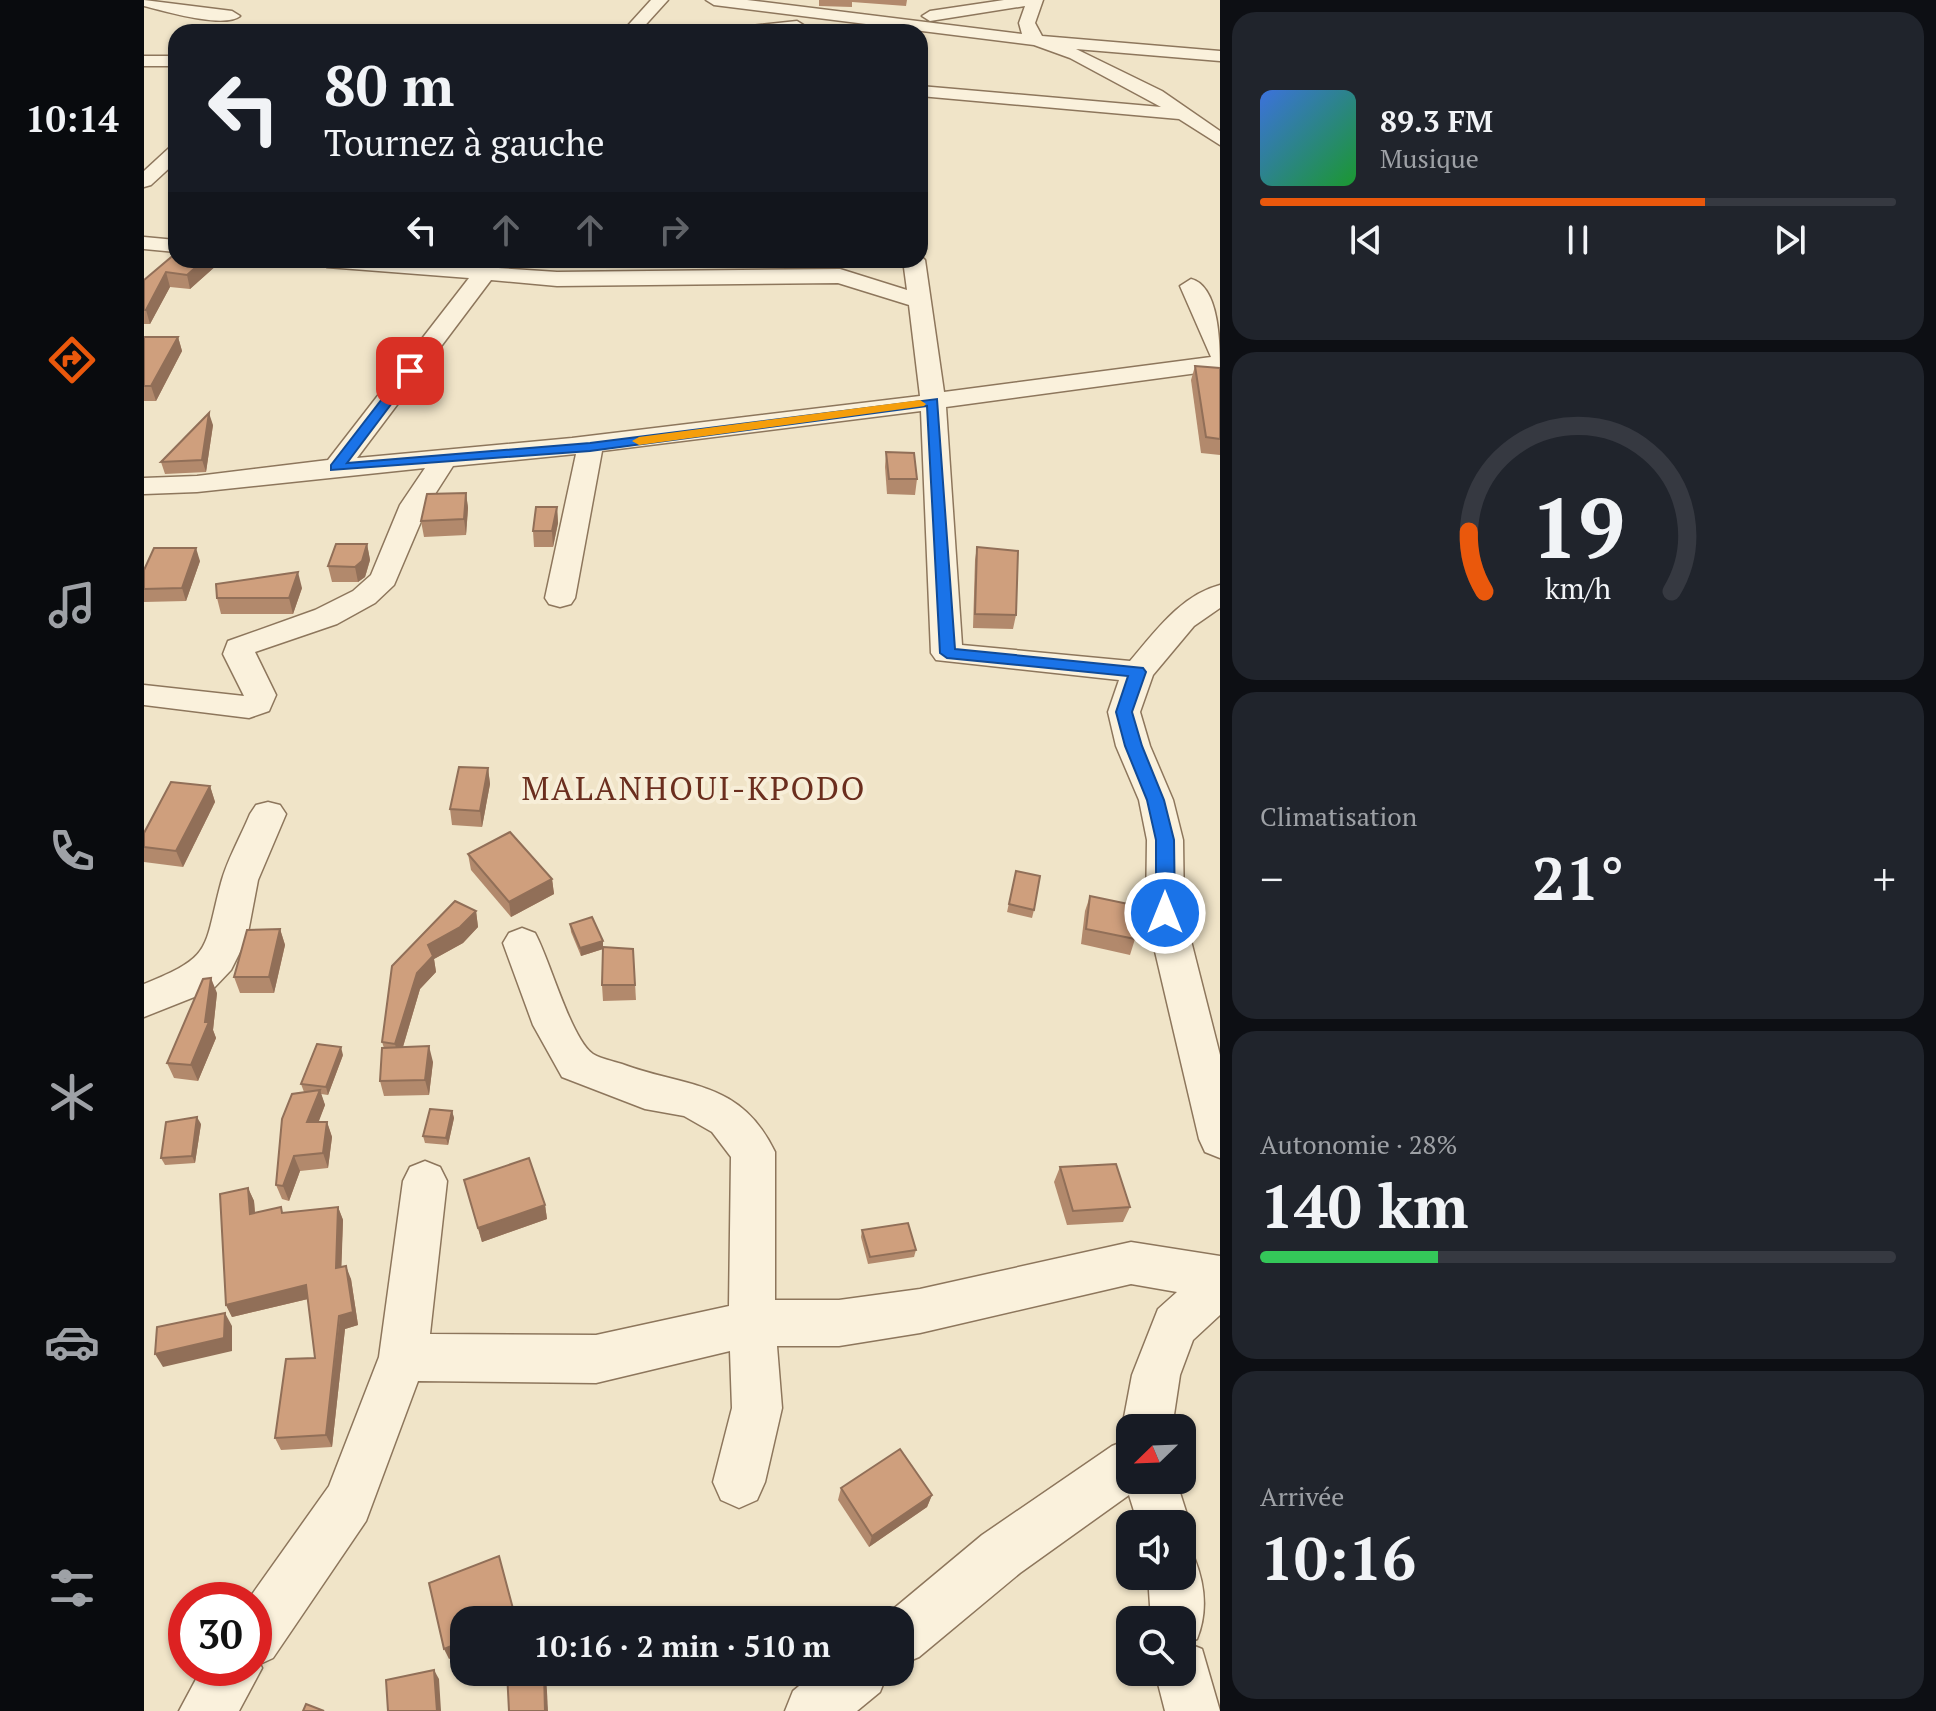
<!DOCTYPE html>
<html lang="fr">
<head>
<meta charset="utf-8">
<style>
	:root { --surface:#171b24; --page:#20242c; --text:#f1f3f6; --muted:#9ea1a6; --line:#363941; --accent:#ea580c }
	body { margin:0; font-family:"PT Serif",serif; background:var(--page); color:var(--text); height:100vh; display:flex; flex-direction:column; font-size:30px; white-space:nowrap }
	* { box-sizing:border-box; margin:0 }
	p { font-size:26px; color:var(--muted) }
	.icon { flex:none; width:44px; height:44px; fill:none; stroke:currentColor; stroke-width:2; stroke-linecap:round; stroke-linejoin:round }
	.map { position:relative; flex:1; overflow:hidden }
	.drawer { display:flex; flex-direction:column; gap:12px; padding:12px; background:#0d0f14; width:716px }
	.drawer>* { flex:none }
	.banner { position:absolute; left:24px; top:24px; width:760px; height:244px; border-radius:24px; box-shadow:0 2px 6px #0004; background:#171b24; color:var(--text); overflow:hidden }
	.needle { width:52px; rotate:247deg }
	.controls { position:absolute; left:972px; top:1414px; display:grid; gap:16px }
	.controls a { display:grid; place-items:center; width:80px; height:80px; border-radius:16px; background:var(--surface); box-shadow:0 2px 6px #0004; font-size:40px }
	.speed { position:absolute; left:24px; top:1582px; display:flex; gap:16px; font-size:40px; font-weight:700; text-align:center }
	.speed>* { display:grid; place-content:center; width:104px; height:104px; border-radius:50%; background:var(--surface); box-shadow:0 2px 6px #0004; line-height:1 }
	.speed .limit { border:12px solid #d22; background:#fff; color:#111 }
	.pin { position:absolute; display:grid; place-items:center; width:68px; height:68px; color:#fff; margin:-34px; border-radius:16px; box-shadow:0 4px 12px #0006 }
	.me { position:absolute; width:88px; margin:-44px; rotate:0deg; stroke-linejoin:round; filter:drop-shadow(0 0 6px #0008) }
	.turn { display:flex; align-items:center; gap:28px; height:168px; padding:0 24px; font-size:36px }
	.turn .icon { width:104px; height:104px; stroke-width:2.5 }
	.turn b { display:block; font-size:56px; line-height:68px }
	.lanes { display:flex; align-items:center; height:76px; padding:0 24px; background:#0003; justify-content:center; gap:40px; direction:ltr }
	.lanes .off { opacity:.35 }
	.big { font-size:60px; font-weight:700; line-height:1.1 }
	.drawer .tile { flex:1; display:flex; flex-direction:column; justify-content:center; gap:12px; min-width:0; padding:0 28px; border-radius:24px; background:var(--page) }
	.drawer .dial { align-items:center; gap:0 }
	.dial svg { height:208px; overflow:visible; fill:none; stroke:var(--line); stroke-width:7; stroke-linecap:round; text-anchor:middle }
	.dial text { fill:var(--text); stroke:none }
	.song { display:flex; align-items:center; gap:24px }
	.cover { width:96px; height:96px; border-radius:12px; background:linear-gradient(135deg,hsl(220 70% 55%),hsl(130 70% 35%)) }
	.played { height:8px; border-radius:4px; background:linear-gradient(90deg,var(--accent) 70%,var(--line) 70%) }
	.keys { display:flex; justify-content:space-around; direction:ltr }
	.heat { display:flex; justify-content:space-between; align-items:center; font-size:44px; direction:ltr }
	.charge { height:12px; border-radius:6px; background:linear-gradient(90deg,#34c759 28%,var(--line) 0) }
	.trip { position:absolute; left:306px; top:1606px; width:464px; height:80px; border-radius:24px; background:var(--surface); box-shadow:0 2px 6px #0004; font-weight:700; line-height:80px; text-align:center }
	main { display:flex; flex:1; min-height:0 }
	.dock { display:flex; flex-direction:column; width:144px; justify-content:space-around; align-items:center; background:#090b0e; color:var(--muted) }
	.dock .icon { width:56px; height:56px }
	.dock .selected { color:var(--accent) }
	.dock b { font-size:36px; color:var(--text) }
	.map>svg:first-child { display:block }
</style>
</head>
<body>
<main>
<nav class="dock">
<b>10:14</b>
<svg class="icon selected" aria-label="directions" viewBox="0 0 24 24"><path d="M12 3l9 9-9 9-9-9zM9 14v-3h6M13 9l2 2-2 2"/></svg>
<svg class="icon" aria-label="music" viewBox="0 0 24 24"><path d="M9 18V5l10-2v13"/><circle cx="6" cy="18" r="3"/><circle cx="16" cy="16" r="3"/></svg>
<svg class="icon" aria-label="phone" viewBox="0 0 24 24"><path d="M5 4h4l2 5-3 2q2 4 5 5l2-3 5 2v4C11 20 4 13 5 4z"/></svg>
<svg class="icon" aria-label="climate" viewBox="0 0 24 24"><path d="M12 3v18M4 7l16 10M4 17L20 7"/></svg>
<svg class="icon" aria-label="car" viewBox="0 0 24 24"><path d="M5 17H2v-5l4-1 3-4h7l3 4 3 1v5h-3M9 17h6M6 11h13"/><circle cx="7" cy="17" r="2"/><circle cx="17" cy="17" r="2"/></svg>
<svg class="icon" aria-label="filters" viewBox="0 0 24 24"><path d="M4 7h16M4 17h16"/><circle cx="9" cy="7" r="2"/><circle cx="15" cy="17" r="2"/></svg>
</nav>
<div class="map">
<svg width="1076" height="1711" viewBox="0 0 1076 1711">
	<rect width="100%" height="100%" fill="#f0e4c8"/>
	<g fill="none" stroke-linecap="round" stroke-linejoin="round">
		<g stroke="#8d765c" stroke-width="3">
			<g id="minor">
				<path d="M0,0L88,11L96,16C80,29 20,11 0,6Z"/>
				<path d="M507,0H524L495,32H478Z"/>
				<path d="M562,0H603L878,34L875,23L881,6L786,21L778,16L786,11L860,0H899L891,23L898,36L1076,51V61L932,49L1018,91L1076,131V145L1035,119L776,96V86L1017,107L926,58L890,45L570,5Z"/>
				<path d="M653,21L661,26L659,29L590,32L598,27Z"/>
				<rect x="0" y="56" width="32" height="10"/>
				<path d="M32,146V162L7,185L0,187V171L25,148Z"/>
				<path d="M0,237L32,240V252L0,249Z"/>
				<path d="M776,255L781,260L800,392L1067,357L1036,286L1047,279C1076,286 1076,347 1076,370L802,407L818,645L986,661C1011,632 1037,595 1076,585V608L1050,626L1009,675L996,712L1006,746L1029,800L1039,840L1040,913L1076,1055V1158L1061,1152L1055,1139L1002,913L1003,840L995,800L972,746L964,712L975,680L792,660L787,653L777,411L458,451L431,598L427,604L416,607L405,604L401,598L432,454L309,466L284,505L250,585L231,603L193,624L111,652L132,695L125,711L105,718L0,705V685L100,696L79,654L84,641L171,610L209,591L227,575L256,505L281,468L53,492L0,494V478L53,476L184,460L325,278L183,267L172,260H262L333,266L336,260H358L354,268L413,272L696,269L763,290L759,260H776ZM347,280L413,286L694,283L765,305L776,396L428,438L213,458Z"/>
				<path d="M124,802L136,805L142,814L114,880L103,938L87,970L68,990L0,1017V984C70,956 59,950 77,883C83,860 97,836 106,814L112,805Z"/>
				<path d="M378,928L391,933C406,960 427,1039 449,1054C457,1059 469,1061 478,1064C542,1088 596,1079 631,1152V1300H695L776,1289L987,1242L1076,1256V1315L1049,1340L1036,1375L1028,1428H986V1480H1032L1046,1524L1038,1542V1524H994L985,1495L876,1573L775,1657L756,1665V1620H736L838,1535L968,1446L983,1440L978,1428L988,1375L1014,1309L1033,1292L987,1284L776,1333L695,1346H633L638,1408L621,1482L613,1500L595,1508L577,1500L569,1482L588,1408L586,1351L452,1383L274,1381L222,1521L129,1658L116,1664L118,1668L95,1711H35L58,1668H110V1600H104L185,1486L235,1357L259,1181L266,1167L281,1161L296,1167L303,1181L286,1334L452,1335L585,1306L587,1157L568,1132L540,1116L501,1109L418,1077L389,1025L359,943L365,933Z"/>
				<path d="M1038,1552L1050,1557C1061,1584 1064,1612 1053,1639L1043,1643L1058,1649L1076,1711H1021L1011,1672H1038V1620H1007L1004,1576H1038Z"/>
				<path d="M672,1672H744L736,1692L713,1711H641L649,1691Z"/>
			</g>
		</g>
		<use href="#minor" fill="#faf1dc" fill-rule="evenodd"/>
	</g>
	<g fill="#b2896c">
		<path d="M675,0H763L762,6L708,2V7L675,6Z"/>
		<path d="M32,253L74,264L46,289L26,287L6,324H0V280Z"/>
		<path d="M0,337H34L38,351L12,401H0Z"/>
		<path d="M1051,366L1076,368V455L1057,453L1047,380Z"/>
		<path d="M69,425L62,472L21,474L17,462Z"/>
		<path d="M742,452L773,479L771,495L743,494L741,467Z"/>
		<path d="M322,493L324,508L322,535L280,537L277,521Z"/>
		<path d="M413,507L414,523L409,547H390L389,531Z"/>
		<path d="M223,544L226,560L221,577L214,582H188L184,566Z"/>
		<path d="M833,547L872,615L869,629L829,628L831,560Z"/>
		<path d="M56,561L42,601L0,602V570Z"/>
		<path d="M158,588L149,614H77L73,598Z"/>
		<path d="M344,768L346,784L338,827L308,825L306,809Z"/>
		<path d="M66,786L71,802L39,867L0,862V833Z"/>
		<path d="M324,854L408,879L410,894L367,917L327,870Z"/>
		<path d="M872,871L890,910L888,918L863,912Z"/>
		<path d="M946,896L991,939L986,955L937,944L941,911Z"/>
		<path d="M332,911L334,927L319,943L290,959L292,972L276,989L259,1047L289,1062L285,1095L240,1096L236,1081L240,1048L238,1042L248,966Z"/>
		<path d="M426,924L459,941V949L437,956L427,932Z"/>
		<path d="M136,929L141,945L130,993H96L90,977Z"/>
		<path d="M489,949L492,1000L459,1001L458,985Z"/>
		<path d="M73,993L69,1030L72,1038L54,1081L30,1078L23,1063Z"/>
		<path d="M199,1055L184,1095L177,1094L181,1105L174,1122H183L188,1137L184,1168L156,1171L145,1201L138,1199L132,1185L160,1092L157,1084Z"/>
		<path d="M308,1111L310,1118L304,1145L281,1143L279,1136Z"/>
		<path d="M57,1124L51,1163L21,1165L17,1158Z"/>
		<path d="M916,1167L986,1207L979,1222L923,1225L910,1182Z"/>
		<path d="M320,1180L401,1205L403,1219L338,1242Z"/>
		<path d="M104,1188L110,1201L111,1213H139L194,1207L199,1220L197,1267L207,1279L214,1325L201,1329L188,1447L137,1450L131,1438L171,1358L164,1299L88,1317L82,1305Z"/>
		<path d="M718,1230L772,1250L770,1257L724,1264L717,1237Z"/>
		<path d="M697,1488L788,1495L783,1507L725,1547L694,1500Z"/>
	</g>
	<g fill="#916f58">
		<path d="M60,260H73L74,264L46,289L43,275Z"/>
		<path d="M22,272L26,287L6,324L2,310Z"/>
		<path d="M34,337L38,351L12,401L7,386Z"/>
		<path d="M65,413L69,425L62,472L58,460Z"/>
		<path d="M322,493L324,508L322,535L320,519Z"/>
		<path d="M413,507L414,523L409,547L408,531Z"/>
		<path d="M223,544L226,560L221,577L214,582L211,567Z"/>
		<path d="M52,548L56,561L42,601L38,588Z"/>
		<path d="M154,572L158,588L149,614L145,598Z"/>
		<path d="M344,768L346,784L338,827L336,811Z"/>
		<path d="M66,786L71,802L39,867L32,851Z"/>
		<path d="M408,879L410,894L367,917L365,902Z"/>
		<path d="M332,911L334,927L319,943L290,959L292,972L276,989L255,1060L251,1044L273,973L284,945Z"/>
		<path d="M136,929L141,945L130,993L125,977Z"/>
		<path d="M459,941V949L437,956L436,948Z"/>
		<path d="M67,978L73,993L69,1030L72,1038L54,1081L47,1065L61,1022Z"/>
		<path d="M285,1046L289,1062L285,1095L281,1080Z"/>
		<path d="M197,1047L199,1055L184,1095L182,1087Z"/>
		<path d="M176,1090L181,1105L169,1137L163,1122Z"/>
		<path d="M308,1111L310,1118L304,1145L302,1138Z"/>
		<path d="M53,1117L57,1124L51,1163L48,1156Z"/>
		<path d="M183,1122L188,1137L184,1168L179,1153Z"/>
		<path d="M150,1156L156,1171L145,1201L139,1186Z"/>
		<path d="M104,1188L110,1201L112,1227L106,1214Z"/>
		<path d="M401,1205L403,1219L338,1242L334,1228Z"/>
		<path d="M194,1207L199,1220L197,1281L192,1268Z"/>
		<path d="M202,1266L207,1279L214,1325L201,1329L188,1447L182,1435Z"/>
		<path d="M162,1285L168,1298L88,1317L82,1305Z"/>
		<path d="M81,1313L88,1326V1351L19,1367L11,1354Z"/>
		<path d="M788,1495L783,1507L725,1547L728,1536Z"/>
		<path d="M320,1641V1652L305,1659L300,1649Z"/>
		<path d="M290,1670L295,1679L297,1711H293Z"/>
		<path d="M400,1672H402L404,1711H401Z"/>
	</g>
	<g fill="#cf9f7d" stroke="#916f58" stroke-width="2">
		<path d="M32,253V260H60L43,275L22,272L2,310H0V280Z"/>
		<path d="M0,337H34L7,386H0Z"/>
		<path d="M1051,366L1076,368V439L1062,437Z"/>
		<path d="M65,413L58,460L17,462Z"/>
		<path d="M742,452L770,453L773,479H745Z"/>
		<path d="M322,493L320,519L277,521L283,494Z"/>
		<path d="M392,507H413L408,531H389Z"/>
		<path d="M192,544H223L218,561L211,567L184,566Z"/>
		<path d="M833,547L874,551L872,615L831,614Z"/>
		<path d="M10,548H52L38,588L0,589V570Z"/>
		<path d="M154,572L145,598H73L72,584Z"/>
		<path d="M315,767L344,768L336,811L306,809Z"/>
		<path d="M27,782L66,786L32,851L0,847V833Z"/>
		<path d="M366,832L408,879L365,902L324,854Z"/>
		<path d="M872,871L896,876L890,910L865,904Z"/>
		<path d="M946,896L994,906L991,939L942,929Z"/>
		<path d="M311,901L332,911L316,927L284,945L289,956L273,973L251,1044L238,1042L248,966Z"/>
		<path d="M448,917L459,941L436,948L426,924Z"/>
		<path d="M136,929L125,977H90L103,930Z"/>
		<path d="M459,947L489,949L491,985H458Z"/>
		<path d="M67,978L61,1022H65L47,1065L23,1063L59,979Z"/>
		<path d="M173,1044L197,1047L182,1087L157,1084Z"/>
		<path d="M285,1046L281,1080L236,1081L238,1048Z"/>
		<path d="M176,1090L163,1122H183L179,1153L150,1156L139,1186L132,1185L138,1119L148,1094Z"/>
		<path d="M286,1109L308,1111L302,1138L279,1136Z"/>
		<path d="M53,1117L48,1156L17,1158L22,1122Z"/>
		<path d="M385,1158L401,1205L334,1228L320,1180Z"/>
		<path d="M972,1164L986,1207L929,1211L916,1167Z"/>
		<path d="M104,1188L106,1214L137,1207L138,1213L194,1207L192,1268L202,1266L209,1312L195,1316L182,1435L131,1438L142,1359L171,1358L162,1285L82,1305L76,1194Z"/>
		<path d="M764,1223L772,1250L726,1257L718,1230Z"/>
		<path d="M81,1313L80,1338L11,1354L13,1327Z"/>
		<path d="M756,1449L788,1495L728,1536L697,1488Z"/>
		<path d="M355,1556L372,1620H320V1641L300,1649L285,1583Z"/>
		<path d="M290,1670L293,1711H244L242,1680Z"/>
		<path d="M363,1672H400L401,1711H365Z"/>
		<path d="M162,1704L180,1711H159Z"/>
	</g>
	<path fill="#1a73e8" stroke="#114b97" stroke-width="2" d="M266,367L272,371L203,463L446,443L793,399L811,649L999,668L1002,672L988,712L998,746L1020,800L1030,840L1031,913L1028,918L1021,921L1012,913V840L1003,800L981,746L972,712L984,676L803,658L796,653L783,406L446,451L187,470V465L262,368Z"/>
	<path fill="#f59e0b" d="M776,400L782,404L780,406L495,445L488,441L495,437Z"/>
	<g text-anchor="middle" stroke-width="8" stroke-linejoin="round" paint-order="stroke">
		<g font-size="32" letter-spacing="2" fill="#6b2e1e" stroke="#f7eed8">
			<text x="550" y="800">MALANHOUI-KPODO</text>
		</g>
	</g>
</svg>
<div class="controls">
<a><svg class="needle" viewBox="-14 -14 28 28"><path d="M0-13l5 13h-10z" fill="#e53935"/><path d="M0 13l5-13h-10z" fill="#9ea1a6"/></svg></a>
<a><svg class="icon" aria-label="sound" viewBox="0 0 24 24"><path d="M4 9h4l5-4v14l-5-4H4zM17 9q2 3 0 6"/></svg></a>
<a><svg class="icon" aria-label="search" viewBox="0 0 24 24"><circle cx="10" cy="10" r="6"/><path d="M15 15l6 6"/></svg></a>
</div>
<div class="speed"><div class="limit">30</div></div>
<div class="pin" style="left:266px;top:371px;background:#d93025"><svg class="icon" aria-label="arrive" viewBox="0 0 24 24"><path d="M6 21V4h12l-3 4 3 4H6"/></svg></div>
<svg class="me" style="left:1021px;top:913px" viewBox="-20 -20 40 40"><circle r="17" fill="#1a73e8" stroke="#fff" stroke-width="3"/><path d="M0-11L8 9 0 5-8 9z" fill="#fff"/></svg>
<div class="trip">10:16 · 2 min · 510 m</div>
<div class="banner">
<div class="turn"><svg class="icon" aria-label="left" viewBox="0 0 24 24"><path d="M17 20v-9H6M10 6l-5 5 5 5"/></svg><div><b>80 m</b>Tournez à gauche</div></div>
<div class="lanes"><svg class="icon" aria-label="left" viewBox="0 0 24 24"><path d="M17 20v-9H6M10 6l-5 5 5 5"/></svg><svg class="icon off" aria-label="ahead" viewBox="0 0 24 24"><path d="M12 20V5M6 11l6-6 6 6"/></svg><svg class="icon off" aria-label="ahead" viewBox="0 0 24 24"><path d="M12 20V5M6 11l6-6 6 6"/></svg><svg class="icon off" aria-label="right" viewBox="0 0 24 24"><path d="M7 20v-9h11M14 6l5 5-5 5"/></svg></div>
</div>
</div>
<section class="drawer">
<div class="tile">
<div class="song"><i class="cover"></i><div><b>89.3 FM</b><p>Musique</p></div></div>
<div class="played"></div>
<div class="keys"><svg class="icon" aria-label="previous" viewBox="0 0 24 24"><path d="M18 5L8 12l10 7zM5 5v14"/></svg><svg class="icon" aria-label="pause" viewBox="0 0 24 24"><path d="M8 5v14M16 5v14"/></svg><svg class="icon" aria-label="next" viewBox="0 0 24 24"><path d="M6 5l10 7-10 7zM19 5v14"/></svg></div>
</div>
<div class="tile dial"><svg viewBox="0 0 100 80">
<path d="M14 69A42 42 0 1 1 86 69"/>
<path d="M14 69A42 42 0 0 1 8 46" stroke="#ea580c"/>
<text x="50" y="56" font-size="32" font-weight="700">19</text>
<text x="50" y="72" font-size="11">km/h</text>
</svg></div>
<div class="tile"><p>Climatisation</p>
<div class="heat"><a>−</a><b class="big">21°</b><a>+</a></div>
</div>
<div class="tile"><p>Autonomie · 28%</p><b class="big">140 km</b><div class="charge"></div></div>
<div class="tile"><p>Arrivée</p><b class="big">10:16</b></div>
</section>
</main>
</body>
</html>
